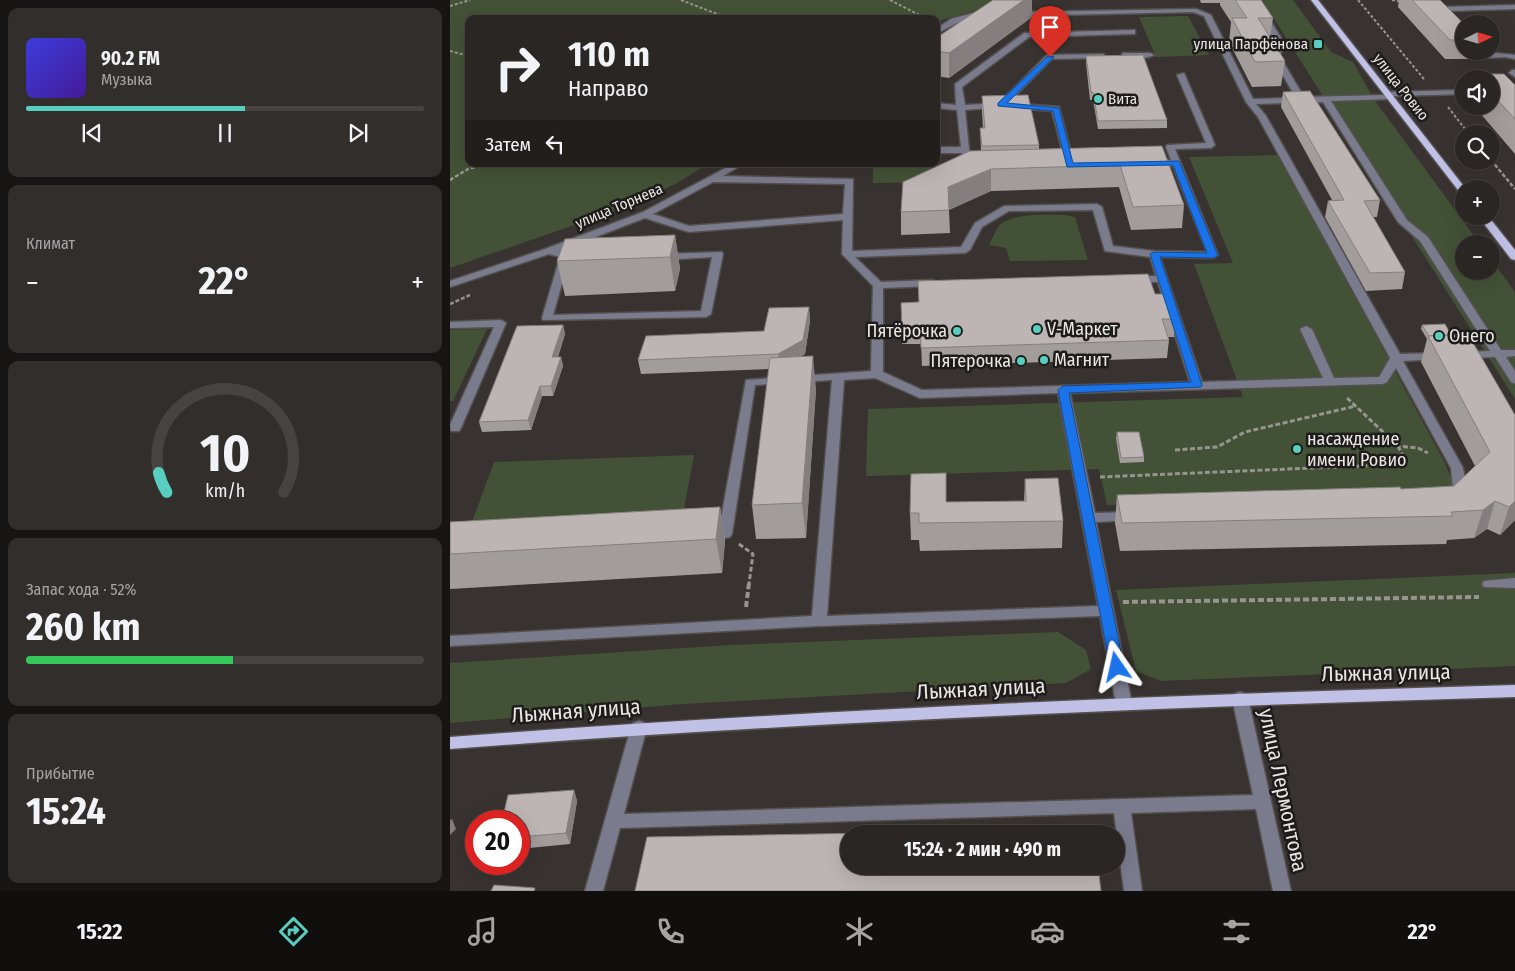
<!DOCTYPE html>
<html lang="ru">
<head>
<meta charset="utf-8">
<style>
	:root { --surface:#2a2624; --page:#322e2c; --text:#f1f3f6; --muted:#a5a5a6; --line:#464341; --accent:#58cec0 }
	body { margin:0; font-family:"Fira Sans Condensed",sans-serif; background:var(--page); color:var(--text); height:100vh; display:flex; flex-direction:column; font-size:19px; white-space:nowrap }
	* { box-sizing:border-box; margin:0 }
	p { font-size:16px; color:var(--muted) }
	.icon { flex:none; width:28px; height:28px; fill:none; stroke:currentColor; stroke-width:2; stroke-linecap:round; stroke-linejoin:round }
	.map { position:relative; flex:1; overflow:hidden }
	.drawer { display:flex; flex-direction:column; gap:8px; padding:8px; background:#171514; width:450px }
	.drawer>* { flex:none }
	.guide { position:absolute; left:15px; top:15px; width:475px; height:152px; border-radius:10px; box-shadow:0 5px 20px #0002,0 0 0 1px var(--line); background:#2a2624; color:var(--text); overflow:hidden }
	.needle { width:32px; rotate:85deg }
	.controls { position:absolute; left:1005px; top:15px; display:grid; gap:10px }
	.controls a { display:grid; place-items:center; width:45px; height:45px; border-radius:50%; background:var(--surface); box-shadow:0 5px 20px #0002,0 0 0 1px var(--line); font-size:25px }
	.speed { position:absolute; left:15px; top:810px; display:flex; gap:10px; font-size:25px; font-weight:700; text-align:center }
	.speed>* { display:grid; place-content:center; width:65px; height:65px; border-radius:50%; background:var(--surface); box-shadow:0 5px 20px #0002,0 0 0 1px var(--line); line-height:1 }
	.speed .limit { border:8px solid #d22; background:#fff; color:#111 }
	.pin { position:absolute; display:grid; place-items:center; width:42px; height:42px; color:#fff; margin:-51px -21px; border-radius:50% 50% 50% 0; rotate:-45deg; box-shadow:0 0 5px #0007 }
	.pin .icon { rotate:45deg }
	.me { position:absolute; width:55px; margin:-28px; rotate:349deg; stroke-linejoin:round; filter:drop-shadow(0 0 4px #0008) }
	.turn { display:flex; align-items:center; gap:18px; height:105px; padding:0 20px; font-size:22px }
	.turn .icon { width:65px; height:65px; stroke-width:2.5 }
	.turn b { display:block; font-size:35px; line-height:42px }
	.then { display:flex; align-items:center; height:48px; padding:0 20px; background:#0003; gap:10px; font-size:19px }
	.big { font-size:38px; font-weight:700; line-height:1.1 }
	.drawer .card { flex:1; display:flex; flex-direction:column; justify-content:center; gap:8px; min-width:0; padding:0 18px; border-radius:10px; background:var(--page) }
	.drawer .dial { align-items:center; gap:0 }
	.dial svg { height:130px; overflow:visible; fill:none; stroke:var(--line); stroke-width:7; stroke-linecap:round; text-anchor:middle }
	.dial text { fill:var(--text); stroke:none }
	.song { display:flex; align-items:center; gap:15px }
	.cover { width:60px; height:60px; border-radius:8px; background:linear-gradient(135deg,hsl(240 70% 55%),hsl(260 70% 35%)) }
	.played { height:5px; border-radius:2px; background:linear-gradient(90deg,var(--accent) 55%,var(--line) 55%) }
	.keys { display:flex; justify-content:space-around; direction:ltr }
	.heat { display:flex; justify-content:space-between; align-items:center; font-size:28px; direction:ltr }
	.charge { height:8px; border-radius:4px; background:linear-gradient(90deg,#34c759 52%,var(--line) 0) }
	.trip { position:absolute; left:390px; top:825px; width:285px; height:50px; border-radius:25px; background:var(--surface); box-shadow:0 5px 20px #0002,0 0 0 1px var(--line); font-weight:700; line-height:50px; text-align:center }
	.tabs { display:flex; height:80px; justify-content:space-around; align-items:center; background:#110f0e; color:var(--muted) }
	.tabs .icon { width:35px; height:35px }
	.tabs .active { color:var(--accent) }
	.tabs b { font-size:22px; color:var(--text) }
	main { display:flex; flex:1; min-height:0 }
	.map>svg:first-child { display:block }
</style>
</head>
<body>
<main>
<section class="drawer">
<div class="card">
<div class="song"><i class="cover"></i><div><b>90.2 FM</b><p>Музыка</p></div></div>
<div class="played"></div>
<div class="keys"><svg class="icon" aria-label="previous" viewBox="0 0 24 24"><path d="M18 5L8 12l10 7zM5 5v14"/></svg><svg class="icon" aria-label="pause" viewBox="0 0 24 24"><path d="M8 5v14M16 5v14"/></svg><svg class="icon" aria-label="next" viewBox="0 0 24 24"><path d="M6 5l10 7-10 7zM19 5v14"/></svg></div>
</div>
<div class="card"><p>Климат</p>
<div class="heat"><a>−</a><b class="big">22°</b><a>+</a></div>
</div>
<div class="card dial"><svg viewBox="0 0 100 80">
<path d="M14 69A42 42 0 1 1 86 69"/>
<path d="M14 69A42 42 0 0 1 9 57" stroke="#58cec0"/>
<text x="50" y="56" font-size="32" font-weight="700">10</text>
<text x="50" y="72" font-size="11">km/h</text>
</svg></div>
<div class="card"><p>Запас хода · 52%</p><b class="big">260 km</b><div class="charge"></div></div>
<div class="card"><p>Прибытие</p><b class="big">15:24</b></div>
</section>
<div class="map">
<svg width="1065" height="891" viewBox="0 0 1065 891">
	<rect width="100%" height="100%" fill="#383330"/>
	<g fill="#435236">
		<path d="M0,0H560L492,20L486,24V19H19V164H258L227,183L176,207L0,268Z"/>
		<path d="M812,0H843L881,52L903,62L923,98L1030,244H1014V271H1041V259L1065,292V399Z"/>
		<path d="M738,16L759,55L706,57L689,17Z"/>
		<path d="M828,155L994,461L1006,490L657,505L649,469L416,476L418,409L793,397L744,264L783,263L739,157Z"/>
		<path d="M423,164H480L481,182L423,183Z"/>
		<path d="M614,215L625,217L638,260L560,261L556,248L539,245C542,239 545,232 548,227C560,212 597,215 614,215Z"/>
		<path d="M37,329L3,401H0V330Z"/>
		<path d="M244,455L231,525L18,533L44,462Z"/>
		<path d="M1065,573V666L711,681L686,671L666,590Z"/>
		<path d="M608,632L636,650L641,669L616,683L233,704L0,723V663L282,645Z"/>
	</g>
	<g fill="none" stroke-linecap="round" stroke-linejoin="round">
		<g stroke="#54504d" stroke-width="3">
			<g id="minor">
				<path d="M1065,5V9L997,11L1014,28V35L987,9L991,7Z"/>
				<path d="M746,9L761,15L803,99L846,98L821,55L828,46L809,15L813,13L817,15L836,46L829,55L854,97L933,95L937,92L1014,90V94L944,96L940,99L881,101L957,220L978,237L1051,350H1065V356L1056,357L1065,371V384L1061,382L1045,357L1014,358L1008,355L1014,352L1040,351L970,241L948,222L873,102L806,104L816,116L950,354L989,353L995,356L989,359L953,361L1013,468L1017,492L1015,495L1005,497L998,493L1003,489L1001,468L946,368L937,382L933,384L620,393L645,513L682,512L687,513L689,516L687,519L682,520L646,522L682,704L680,708L674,710L668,708L666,704L650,616L369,626L0,646V636L362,616L382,380L305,385L282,534L280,537C271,539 261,539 252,537L250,534L252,531L269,530L296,380L421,371L423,286L392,254L393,220L239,232L195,218L109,251L129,256L130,258L125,261L119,259L103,315L251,311L262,257L212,260L207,257L212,254L272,252L273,254L261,314L256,317L93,320L92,318L110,257L99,254L0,287V281L95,249L193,212L283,164H293L273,176L403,179L402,251L511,247L525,223L554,206L647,204L652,207L663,246L704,251L757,252L723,166H701L697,163L701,160H721L716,147L717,145L756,143L727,75L734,73L765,145L761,148L725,149L768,255L763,258L710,257L752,382L873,378L850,329L856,326L862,329L884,378L929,377L940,358L808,117L796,102L754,16L743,12L566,16L562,14L566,12ZM263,182L395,184L393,214L239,226L203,214ZM643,210L655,251L700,257L706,276H683L678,279L683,282H708L740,382L472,390L433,372V288L483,286L488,283L483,280L431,282L405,257L515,253L520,250L532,227L559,211ZM425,378L470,398L608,393L648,606L377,616L394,380Z"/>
				<path d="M534,10H537V14L507,23L486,34V29L501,19Z"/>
				<path d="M685,30V34H682L579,37L512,87L515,105L549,103L597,55L654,54V58H651L602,59L558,103L609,107L624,165L623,167H617L616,165L602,111L551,107L515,110L521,168L516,171L511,168L512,153H486V147H511L507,110L486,108V103L506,105L505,84L574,33Z"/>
				<path d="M1027,51L1065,55V59L1055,57L1035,58Z"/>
				<path d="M673,53H700L704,55C697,59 679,59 672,55Z"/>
				<path d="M1062,70H1065V77L1059,73Z"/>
				<path d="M51,320L56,323L11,428L9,431H1L0,425L44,327L0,328V322Z"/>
				<path d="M1065,578V588L1034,587L1032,584L1034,581Z"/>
				<path d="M790,692L796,694L798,698L841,891H823L806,809L681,813L692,891H674L664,813L170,828L153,891H135L181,727L183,723L189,721L195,723L197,727L174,814L803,795L782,698L784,694Z"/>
			</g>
		</g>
		<g stroke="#54504d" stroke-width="3">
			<g id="major">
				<path d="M861,0H868L1016,189H1014V195L1011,194Z"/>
				<path d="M1028,216H1038L1065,250V260L1061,259Z"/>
				<path d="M1065,685V697C710,707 355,722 0,749V737C355,710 710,695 1065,685Z"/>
			</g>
		</g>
		<g stroke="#989491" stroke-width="2" stroke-dasharray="3 2" stroke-linecap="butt">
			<path d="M231,0L280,19"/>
			<path d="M440,0L477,19"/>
			<path d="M908,0L974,79"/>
			<path d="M942,0L953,2"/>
			<path d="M0,6L20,0"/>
			<path d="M0,51L19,56"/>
			<path d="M998,107L1019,134"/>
		</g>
		<g stroke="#989491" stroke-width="2.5" stroke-dasharray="4 2" stroke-linecap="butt">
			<path d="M1041,160L1065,189"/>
			<path d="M0,180L18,169L38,164"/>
			<path d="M0,304L20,295"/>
		</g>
		<g stroke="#989491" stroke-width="3" stroke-dasharray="5 2.5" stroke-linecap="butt">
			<path d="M897,398L948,446L968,448L978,453"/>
			<path d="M725,450L767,447L795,432L906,406"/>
			<path d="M650,477L957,464L948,446"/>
			<path d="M289,544L303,554L299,584"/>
		</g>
		<g stroke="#989491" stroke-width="4" stroke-dasharray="6 3" stroke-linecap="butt">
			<path d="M673,602L1029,597"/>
			<path d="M296,607L299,583"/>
		</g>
		<use href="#minor" fill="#7b7b8e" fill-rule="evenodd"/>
		<use href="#major" fill="#c1c1e8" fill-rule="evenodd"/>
	</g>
	<g fill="#a29c9b">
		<path d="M750,0H811L823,18L820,37L835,61L831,86L802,87L779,42L781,22L770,5V3H751Z"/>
		<path d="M949,0H990L1014,24V51H1026L1025,59H995L948,7Z"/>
		<path d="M582,17L499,78L486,76V38Z"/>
		<path d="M636,56L717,120V128L648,129L643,100H640L636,63Z"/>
		<path d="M1024,74H1054L1065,85V154L1024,106H1041V79H1023Z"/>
		<path d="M833,92L930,200L927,217H923L955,272L952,289L916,291L875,217L878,201L882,200L831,107Z"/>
		<path d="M532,96L589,145V149L712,146L734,205L732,228L681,230L669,187L541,191L499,210L500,233L451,235V212L531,151L530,128H533L532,112Z"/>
		<path d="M225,235L230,269L225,291L115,296L107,261Z"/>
		<path d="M705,294L725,319L724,337H718L719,340L717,358L472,366L471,344H452L451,303Z"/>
		<path d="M359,307L360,321L355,354L350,357L366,389L356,538L306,539L302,505L319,369L191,374L188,360L314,331Z"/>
		<path d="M113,325L115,334L108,357H111L113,366L103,396H92L81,430L32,432L29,422Z"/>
		<path d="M972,325L1065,415V520L1050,535L1037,529L1024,538L997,540L996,544L670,551L665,523L667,495L951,489L1004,486L1025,466L971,362L977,339L971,329Z"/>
		<path d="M667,432L694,457V462L670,463L666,438Z"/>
		<path d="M575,479L613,521L612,548L470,551L469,540H461L460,513L574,501Z"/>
		<path d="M270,507L275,541L272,573L0,589V522Z"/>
		<path d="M124,790L127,801L120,844L69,849V821Z"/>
	</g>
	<g fill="#847f7e">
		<path d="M574,0H582V17L499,78V53Z"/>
		<path d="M541,169V191L498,210V187Z"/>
		<path d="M225,235L230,269L225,291L220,257Z"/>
		<path d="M359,307L360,321L355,354L330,369L328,354Z"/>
		<path d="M113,325L115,334L104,367L102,357Z"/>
		<path d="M363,356L366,389L356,538L352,503Z"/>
		<path d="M111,357L113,366L103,396L101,386Z"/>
		<path d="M90,386L92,396L81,430L78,420Z"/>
		<path d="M1045,501L1037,529L1024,538L1033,510Z"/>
		<path d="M1065,501V520L1050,535L1059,507Z"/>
		<path d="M270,507L275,541L272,573L266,539Z"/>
		<path d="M124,790L127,801L120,844L116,833Z"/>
		<path d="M2,819L6,829L0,835V820Z"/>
	</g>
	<g fill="#bcb5b4" stroke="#847f7e">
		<path d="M543,0H574L499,53L486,51V38Z"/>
		<path d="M785,0H811L823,18H808L835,61L805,62L782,18H797Z"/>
		<path d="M962,0H990L1014,24V40H1000Z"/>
		<path d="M693,55L717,120L648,121L643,92H641L636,56Z"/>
		<path d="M1024,74H1054L1065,85V119L1041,93V79H1028Z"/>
		<path d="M860,91L930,200L914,201L955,272L920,273L878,201L894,200L833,92Z"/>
		<path d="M578,95L589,145L532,146L530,128H535L532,96Z"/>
		<path d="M712,146L734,205L683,207L670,165L541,169L498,187L499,210L451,212L453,182L520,151Z"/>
		<path d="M225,235L220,257L107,261L115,239Z"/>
		<path d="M698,274L705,294H717L725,319H712L719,340L471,348L470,326H452L451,303L469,302L468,281Z"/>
		<path d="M359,307L353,340L328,354L188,360L196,336L314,331L319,308Z"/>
		<path d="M995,324L1001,335L979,336L972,325Z"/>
		<path d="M113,325L102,357H111L101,386H90L78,420L29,422L67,326Z"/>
		<path d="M1018,334L1065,415V501L1059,507L1045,501L1033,510L1001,512L1003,516L672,523L667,495L950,487L951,489L1004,486L1040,452L978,336Z"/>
		<path d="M363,356L352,503L302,505L320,358Z"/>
		<path d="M667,432H689L694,457L671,458Z"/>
		<path d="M496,473V502L576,501L575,479L608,478L613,521L469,523V513H460L461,474Z"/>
		<path d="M270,507L266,539L0,554V522Z"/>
		<path d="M124,790L116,833L69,837V821H52L58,795Z"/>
		<path d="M645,829V834H399V866H648L651,891H185L197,837Z"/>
		<path d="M44,885L85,888L84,891H41Z"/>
	</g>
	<path fill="#1a73e8" stroke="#114b97" d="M598,56L604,57L557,103L609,108L623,163L729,161L768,256L763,258L710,257L752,385L751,387L619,393L674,667L672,670H662L660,667L608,390L613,386L741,382L700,254L704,252L757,253L723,165L617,167L603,111L548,106V103Z"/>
	<g fill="#58cec0" stroke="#1e1c1a" stroke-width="2">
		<rect x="863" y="39" width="10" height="10" rx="2.5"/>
		<circle cx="648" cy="99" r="5"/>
		<circle cx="587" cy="329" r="5"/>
		<circle cx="507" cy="331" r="5"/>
		<circle cx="989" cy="336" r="5"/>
		<circle cx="594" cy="360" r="5"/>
		<circle cx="571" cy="361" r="5"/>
		<circle cx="847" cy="449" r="5"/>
	</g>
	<g text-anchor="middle" stroke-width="5" stroke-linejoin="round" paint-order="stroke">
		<g font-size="15" fill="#e9e6e4" stroke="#1e1c1a" text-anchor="end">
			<text x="858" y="49">улица Парфёнова</text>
			<text x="658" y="104" text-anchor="start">Вита</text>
		</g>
		<g font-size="15" fill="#e9e6e4" stroke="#1e1c1a">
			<text transform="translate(951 87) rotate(52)" y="5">улица Ровио</text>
			<text transform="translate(169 206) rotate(-23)" y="5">улица Торнева</text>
		</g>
		<g font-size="18" fill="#e9e6e4" stroke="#1e1c1a" text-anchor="start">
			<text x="597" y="335">V-Маркет</text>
			<text x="497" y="337" text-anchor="end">Пятёрочка</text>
			<text x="999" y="342">Онего</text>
			<text x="604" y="366">Магнит</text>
			<text x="561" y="367" text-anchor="end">Пятерочка</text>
			<text x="857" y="445">насаждение<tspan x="857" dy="21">имени Ровио</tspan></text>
		</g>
		<g font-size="21" fill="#e9e6e4" stroke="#1e1c1a">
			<text transform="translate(936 673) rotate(-1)" y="7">Лыжная улица</text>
			<text transform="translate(531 689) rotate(-3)" y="7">Лыжная улица</text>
			<text transform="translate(126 711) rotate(-4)" y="7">Лыжная улица</text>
			<text transform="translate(833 790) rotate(78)" y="7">улица Лермонтова</text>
		</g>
	</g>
</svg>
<div class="controls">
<a><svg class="needle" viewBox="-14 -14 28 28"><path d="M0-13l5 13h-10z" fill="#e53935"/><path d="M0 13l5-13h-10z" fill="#a5a5a6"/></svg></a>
<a><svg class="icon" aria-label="sound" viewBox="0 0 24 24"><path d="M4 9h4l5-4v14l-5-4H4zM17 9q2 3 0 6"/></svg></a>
<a><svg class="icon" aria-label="search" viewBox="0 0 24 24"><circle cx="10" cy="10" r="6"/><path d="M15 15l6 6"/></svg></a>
<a>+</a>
<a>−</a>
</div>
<div class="speed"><div class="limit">20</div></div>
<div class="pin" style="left:600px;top:57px;background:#d93025"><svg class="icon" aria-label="arrive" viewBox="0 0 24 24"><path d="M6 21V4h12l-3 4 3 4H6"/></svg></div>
<svg class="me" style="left:667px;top:667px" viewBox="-20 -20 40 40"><path d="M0-17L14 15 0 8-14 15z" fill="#1a73e8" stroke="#fff" stroke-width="4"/></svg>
<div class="trip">15:24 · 2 мин · 490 m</div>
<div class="guide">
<div class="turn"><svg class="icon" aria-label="right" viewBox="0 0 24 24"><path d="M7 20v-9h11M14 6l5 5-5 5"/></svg><div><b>110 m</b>Направо</div></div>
<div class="then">Затем<svg class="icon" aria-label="left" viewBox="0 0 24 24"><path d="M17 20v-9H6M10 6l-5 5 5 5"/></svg></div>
</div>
</div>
</main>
<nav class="tabs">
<b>15:22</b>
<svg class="icon active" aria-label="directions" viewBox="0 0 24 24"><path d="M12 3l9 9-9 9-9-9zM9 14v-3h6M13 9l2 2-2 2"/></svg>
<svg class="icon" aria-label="music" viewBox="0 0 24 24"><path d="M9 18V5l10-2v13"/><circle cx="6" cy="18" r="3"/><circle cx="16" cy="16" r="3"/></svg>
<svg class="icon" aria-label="phone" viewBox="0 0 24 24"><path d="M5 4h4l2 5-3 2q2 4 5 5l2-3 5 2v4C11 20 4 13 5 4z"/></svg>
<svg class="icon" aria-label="climate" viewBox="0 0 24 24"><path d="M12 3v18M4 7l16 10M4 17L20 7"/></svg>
<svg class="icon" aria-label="car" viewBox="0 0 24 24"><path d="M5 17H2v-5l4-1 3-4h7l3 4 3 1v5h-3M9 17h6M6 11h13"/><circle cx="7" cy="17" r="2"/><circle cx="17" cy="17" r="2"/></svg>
<svg class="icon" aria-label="filters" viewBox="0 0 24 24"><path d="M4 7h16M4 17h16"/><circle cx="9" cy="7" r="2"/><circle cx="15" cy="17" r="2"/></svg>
<b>22°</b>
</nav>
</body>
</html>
